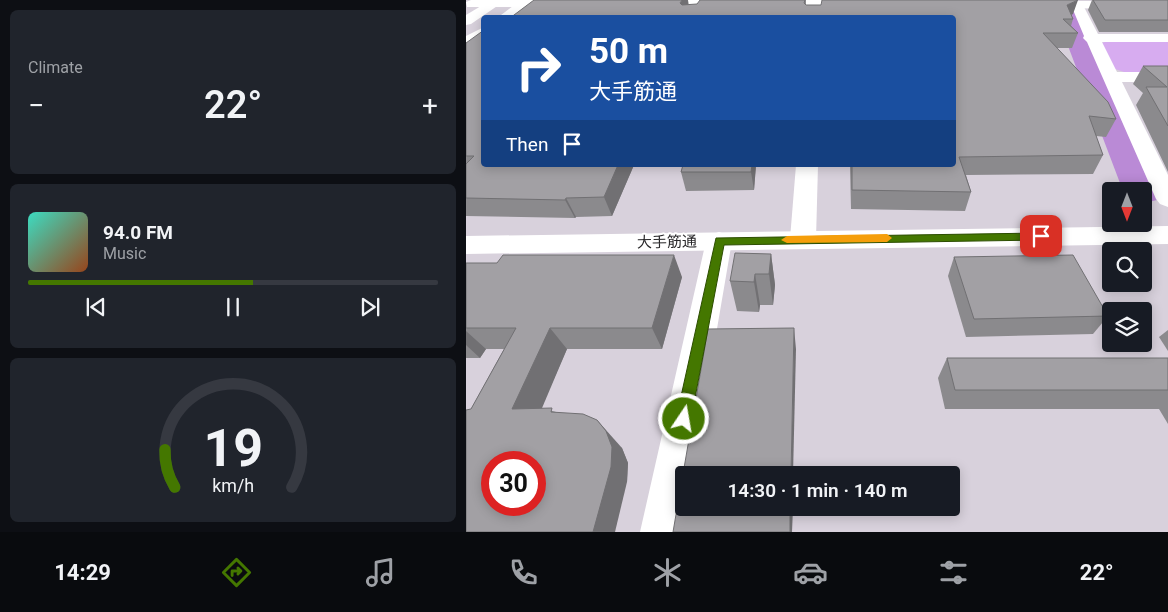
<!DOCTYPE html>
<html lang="en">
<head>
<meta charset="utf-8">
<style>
	:root { --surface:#171b24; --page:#20242c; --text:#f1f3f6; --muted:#9ea1a6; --line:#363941; --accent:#470 }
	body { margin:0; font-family:Roboto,"Noto Sans JP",sans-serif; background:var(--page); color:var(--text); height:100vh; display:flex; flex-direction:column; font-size:19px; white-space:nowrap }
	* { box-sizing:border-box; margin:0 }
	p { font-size:16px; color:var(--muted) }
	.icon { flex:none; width:28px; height:28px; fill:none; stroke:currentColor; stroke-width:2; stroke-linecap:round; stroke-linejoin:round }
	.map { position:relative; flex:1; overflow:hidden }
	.sheet { display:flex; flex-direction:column; gap:10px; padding:10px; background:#0d0f14; width:466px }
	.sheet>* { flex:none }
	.banner { position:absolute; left:15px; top:15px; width:475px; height:152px; border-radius:5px; box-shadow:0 2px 12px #0003; background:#1a4fa0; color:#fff; overflow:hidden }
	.needle { width:32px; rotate:180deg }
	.fabs { position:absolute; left:636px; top:182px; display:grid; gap:10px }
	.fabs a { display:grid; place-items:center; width:50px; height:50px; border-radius:5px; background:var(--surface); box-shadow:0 2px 12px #0003; font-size:25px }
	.speed { position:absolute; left:15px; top:451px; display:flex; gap:10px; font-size:25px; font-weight:700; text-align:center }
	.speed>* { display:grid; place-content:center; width:65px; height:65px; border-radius:50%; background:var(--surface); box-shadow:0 2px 12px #0003; line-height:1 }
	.speed .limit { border:8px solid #d22; background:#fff; color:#111 }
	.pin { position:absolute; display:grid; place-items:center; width:42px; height:42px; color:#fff; margin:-21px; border-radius:10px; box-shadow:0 2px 8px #0006 }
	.me { position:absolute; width:55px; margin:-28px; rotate:12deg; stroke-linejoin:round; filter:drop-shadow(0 0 4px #0008) }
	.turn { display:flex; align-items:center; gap:18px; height:105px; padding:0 25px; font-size:22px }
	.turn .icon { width:65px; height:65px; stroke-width:2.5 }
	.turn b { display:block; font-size:35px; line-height:42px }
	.then { display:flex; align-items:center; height:48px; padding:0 25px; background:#0003; gap:10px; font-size:19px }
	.big { font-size:38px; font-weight:600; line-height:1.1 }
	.sheet .card { flex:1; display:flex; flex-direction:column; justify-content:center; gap:8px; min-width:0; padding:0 18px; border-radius:8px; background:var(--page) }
	.sheet .dial { align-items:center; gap:0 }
	.dial svg { height:130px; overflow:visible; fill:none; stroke:var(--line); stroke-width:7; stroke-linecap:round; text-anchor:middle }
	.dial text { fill:var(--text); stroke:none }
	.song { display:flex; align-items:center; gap:15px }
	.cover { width:60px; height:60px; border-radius:8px; background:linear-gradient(135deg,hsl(170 70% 55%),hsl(20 70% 35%)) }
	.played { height:5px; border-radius:2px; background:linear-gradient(90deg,var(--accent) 55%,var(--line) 55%) }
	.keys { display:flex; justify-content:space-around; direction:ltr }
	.heat { display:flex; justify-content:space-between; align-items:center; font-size:28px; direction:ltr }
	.trip { position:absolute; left:209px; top:466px; width:285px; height:50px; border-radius:5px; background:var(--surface); box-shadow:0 2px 12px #0003; font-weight:600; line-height:50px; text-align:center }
	.tabs { display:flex; height:80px; justify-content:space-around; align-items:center; background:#090b0e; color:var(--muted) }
	.tabs .icon { width:35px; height:35px }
	.tabs .selected { color:var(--accent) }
	.tabs b { font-size:22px; color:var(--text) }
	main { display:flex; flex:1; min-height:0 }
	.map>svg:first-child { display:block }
</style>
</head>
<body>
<main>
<section class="sheet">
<div class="card"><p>Climate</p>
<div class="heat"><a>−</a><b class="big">22°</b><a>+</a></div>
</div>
<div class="card">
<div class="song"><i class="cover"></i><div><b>94.0 FM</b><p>Music</p></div></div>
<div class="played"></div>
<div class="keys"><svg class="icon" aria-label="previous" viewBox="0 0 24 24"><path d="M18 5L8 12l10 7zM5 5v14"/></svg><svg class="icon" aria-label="pause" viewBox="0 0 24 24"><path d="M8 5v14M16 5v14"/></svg><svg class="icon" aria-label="next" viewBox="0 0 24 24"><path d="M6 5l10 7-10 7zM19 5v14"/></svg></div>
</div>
<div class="card dial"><svg viewBox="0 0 100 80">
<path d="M14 69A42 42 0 1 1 86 69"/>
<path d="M14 69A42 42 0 0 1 8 46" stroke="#470"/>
<text x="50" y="56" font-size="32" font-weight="700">19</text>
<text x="50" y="72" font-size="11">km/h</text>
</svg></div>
</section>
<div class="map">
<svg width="702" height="532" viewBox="0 0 702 532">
	<rect width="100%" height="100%" fill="#e2dfe4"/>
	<path fill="#d8d1dc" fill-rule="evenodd" d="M0,0H702V532H0ZM18,18H488V165H18ZM645,191H678V224H645ZM645,251H678V284H645ZM645,311H678V344H645ZM26,462H69V505H26ZM218,475H485V508H218Z"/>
	<path fill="#d7acf0" d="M643,41H702V72H658L646,68L635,43Z"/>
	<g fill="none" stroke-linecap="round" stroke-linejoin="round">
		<path fill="#ba8ad6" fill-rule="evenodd" d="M581,0H602L609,8L697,191L691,200L678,203V191H657L588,9Z"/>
		<g fill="#fff" fill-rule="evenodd">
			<path d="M611,1L617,5L632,34H702V42H636L651,72H702V82H656L702,175V207L694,204L690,199L621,42L617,38L618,36L605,5Z"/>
			<path d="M330,165H352L350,239L346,245L337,248L328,245L324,239Z"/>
			<path d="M253,232L262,235L266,241L226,475H218V508H220L216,532H174L240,241L244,235Z"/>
		</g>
		<g fill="#fff" fill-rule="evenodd">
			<path d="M5,0H92L95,3L89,7H1L0,2Z"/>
			<path d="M178,0H397L400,3L394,7L184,5L180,4Z"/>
			<path d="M572,1H702V9L568,8L566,5L568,2Z"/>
		</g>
		<path fill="#fff" fill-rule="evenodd" d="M702,226V244L0,254V236Z"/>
		<g fill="#fff" fill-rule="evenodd">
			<path d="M25,0H40L5,24L0,25V15Z"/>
			<path d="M55,0H69L46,18H31Z"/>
			<path d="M18,27V38L0,47V36Z"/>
		</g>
	</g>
	<g fill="#8b8a8d">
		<path d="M340,0V5L607,14L605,15L607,19L605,26L612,33L606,48H591L650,119L640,137L630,136L637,155L627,174L500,175L505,192L499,211L385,209L384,165H488V18L223,5Z"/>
		<path d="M626,0H702V32H633L622,10Z"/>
		<path d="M0,43L168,165L146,216L110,217L109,218L0,216Z"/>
		<path d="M677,66H702V172L670,105L677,93L667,84Z"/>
		<path d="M290,165L288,190L220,191L215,172Z"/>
		<path d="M305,254L309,285L307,305H294L293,312L271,311L264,281Z"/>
		<path d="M488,257L642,316L627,334L500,337L482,276Z"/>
		<path d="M0,263L216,277L196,349H101L75,408L90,412L156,448L162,463L161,482L5,409L38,349H20L14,358H0Z"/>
		<path d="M702,330V351L693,337Z"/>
		<path d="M481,358H702V424L693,409H479L472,378Z"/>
	</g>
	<g fill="#717073">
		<path d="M216,0H222L223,7L217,17L214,3Z"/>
		<path d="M612,0L607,14L595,19L601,5Z"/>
		<path d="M152,165H168L146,216L138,197Z"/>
		<path d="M286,165H290L288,190L285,172Z"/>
		<path d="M100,198L110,217L109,218L99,200Z"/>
		<path d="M305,254L309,285L307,305L303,274Z"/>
		<path d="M208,255L216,277L196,349L186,328Z"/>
		<path d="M289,274L294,305L293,312L288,282Z"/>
		<path d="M84,328L101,349L68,427L46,409Z"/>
		<path d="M328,328L330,349L327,475H325Z"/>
		<path d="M0,331L20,349L14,358L0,345Z"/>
		<path d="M131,420L156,448L162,463L161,482L149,532H127Z"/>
		<path d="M324,508H327L326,532H324Z"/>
	</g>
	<g fill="#a2a0a4" stroke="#717073" fill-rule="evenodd">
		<path d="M68,0H216L214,3L216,5L231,4L234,0H339L338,3L340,5H355L356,0H612L601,5L607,19H597L612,33H577L642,102L650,119L623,116L637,155L493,157L505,192L386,190V165H488V18H44Z"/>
		<path d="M627,0H702V20H639Z"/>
		<path d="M18,30V165H152L138,197L100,198L99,200L0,198V164L8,156H0V43Z"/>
		<path d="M677,66H702V126L680,87H701Z"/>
		<path d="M217,165H286L285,172H215Z"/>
		<path d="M269,253L305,254L303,274H289L288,282L264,281Z"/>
		<path d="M37,255H208L186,328H84L46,409L86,408L85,412L117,414L131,420L140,431L146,447L145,467L127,532H0V410L5,409L50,328H0V263H31ZM26,462H69V505H26Z"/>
		<path d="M607,255L642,316L508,319L488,257Z"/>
		<path d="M328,328L325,475H218V508H324V532H207L242,329Z"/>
		<path d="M481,358H702V390H489Z"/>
	</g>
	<path fill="#470" stroke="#2c4d00" d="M575,233L580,236L575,240L258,245L225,419L223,424L218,426L212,424L210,419L250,238Z"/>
	<path fill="#f59e0b" d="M421,234L426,238L421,242L321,243L315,240L321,236Z"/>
	<g text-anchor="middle" stroke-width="4" stroke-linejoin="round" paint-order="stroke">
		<g font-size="15" fill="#272628" stroke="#fff">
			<text transform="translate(201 242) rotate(-1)" y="5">大手筋通</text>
		</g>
	</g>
</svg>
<div class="fabs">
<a><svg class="needle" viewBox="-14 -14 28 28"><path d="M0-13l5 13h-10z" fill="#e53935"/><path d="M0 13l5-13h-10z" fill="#9ea1a6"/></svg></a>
<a><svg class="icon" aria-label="search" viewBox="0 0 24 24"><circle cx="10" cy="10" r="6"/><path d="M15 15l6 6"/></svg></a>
<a><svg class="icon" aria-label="layers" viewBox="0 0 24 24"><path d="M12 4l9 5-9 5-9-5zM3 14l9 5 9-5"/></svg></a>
</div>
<div class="speed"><div class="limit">30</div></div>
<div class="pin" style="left:575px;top:236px;background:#d93025"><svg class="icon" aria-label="arrive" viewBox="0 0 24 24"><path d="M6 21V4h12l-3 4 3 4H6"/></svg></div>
<svg class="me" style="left:218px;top:419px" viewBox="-20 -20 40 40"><circle r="17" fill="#470" stroke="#fff" stroke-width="3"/><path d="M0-11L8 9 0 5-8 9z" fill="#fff"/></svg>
<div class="trip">14:30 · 1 min · 140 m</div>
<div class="banner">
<div class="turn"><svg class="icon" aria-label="right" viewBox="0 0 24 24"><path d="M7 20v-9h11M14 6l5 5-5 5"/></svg><div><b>50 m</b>大手筋通</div></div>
<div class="then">Then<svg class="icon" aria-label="arrive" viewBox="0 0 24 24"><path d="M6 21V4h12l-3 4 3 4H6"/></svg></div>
</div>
</div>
</main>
<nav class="tabs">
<b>14:29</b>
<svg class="icon selected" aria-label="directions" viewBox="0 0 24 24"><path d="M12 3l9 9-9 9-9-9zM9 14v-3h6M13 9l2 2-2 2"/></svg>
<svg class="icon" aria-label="music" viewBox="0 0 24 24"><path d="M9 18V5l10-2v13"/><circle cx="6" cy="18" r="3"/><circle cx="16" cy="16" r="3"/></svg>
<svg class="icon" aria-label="phone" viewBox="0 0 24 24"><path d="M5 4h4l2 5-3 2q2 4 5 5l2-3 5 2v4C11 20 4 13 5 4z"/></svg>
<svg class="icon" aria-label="climate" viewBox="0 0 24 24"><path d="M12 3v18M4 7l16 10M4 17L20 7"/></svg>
<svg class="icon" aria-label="car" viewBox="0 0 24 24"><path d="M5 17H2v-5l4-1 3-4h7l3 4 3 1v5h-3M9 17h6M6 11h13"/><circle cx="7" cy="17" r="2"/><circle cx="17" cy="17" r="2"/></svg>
<svg class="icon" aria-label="filters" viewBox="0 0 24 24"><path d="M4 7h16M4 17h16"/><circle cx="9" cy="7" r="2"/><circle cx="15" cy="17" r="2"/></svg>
<b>22°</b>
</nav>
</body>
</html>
